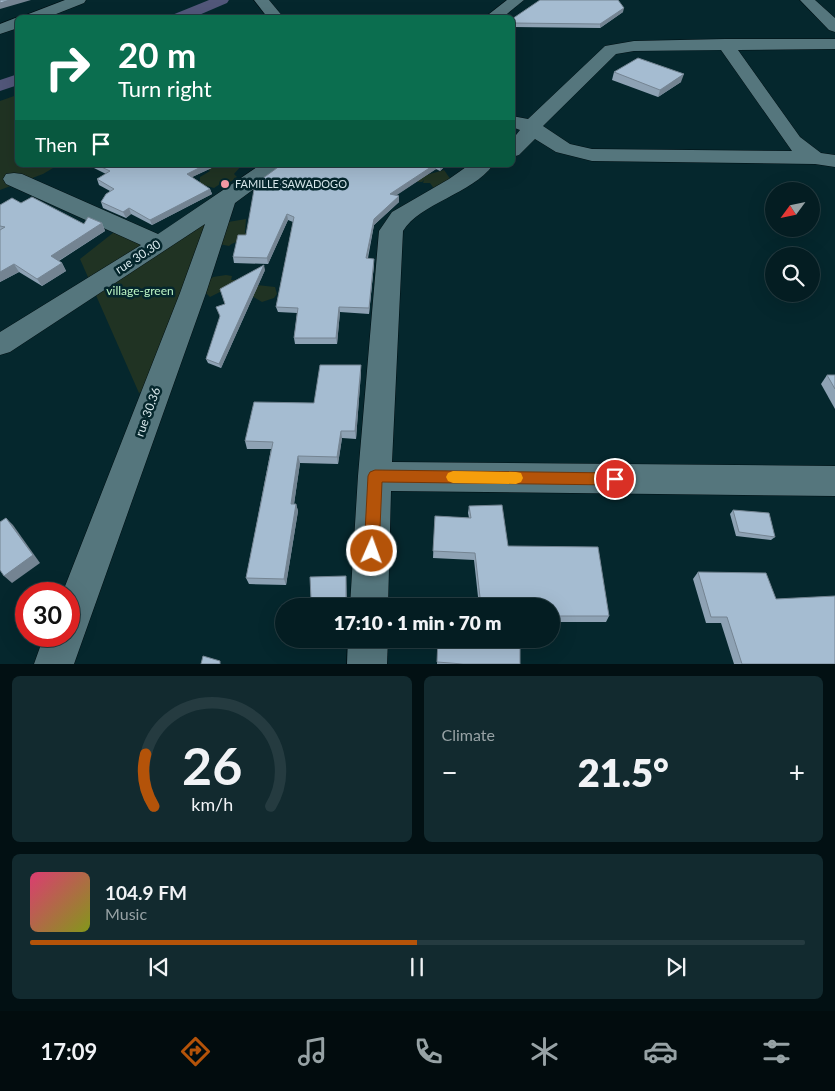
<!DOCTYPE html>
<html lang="en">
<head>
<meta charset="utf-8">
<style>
	:root { --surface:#041d22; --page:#122a2f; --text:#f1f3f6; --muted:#97a2a5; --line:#253b40; --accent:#b45309 }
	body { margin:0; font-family:Lato,sans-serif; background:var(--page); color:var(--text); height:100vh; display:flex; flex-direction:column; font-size:19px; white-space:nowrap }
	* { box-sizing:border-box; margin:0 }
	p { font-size:16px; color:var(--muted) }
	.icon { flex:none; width:28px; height:28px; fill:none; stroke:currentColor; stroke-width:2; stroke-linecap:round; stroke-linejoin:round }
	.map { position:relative; height:664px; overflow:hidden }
	.sheet { display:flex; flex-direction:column; gap:12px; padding:12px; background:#021013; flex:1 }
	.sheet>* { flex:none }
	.banner { position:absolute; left:15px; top:15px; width:500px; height:152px; border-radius:8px; box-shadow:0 5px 20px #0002,0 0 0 1px var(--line); background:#0b6e4f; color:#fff; overflow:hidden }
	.needle { width:32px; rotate:237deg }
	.tools { position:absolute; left:765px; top:182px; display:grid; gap:10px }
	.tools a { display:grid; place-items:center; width:55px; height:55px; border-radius:50%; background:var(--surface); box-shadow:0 5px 20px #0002,0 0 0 1px var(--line); font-size:25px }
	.speed { position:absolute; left:15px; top:582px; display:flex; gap:10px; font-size:25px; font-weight:700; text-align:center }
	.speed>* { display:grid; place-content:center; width:65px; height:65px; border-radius:50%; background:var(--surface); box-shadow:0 5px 20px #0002,0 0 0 1px var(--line); line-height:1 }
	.speed .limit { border:8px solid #d22; background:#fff; color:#111 }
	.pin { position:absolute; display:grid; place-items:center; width:42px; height:42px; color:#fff; margin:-21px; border:2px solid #fff; border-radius:50%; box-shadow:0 1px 5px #0007 }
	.me { position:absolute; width:55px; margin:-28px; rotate:2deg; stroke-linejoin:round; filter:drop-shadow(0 0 4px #0008) }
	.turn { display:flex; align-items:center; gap:18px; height:105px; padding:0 20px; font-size:22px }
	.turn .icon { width:65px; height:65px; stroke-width:2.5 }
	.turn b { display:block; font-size:35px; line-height:42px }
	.then { display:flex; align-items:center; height:48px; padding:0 20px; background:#0003; gap:10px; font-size:19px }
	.big { font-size:38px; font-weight:800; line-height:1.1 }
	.sheet .card { flex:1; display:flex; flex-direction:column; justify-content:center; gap:8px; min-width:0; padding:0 18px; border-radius:8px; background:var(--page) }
	.sheet .dial { align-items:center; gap:0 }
	.dial svg { height:130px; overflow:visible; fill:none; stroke:var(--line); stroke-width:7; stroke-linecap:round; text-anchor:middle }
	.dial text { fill:var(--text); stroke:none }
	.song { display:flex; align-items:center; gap:15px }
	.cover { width:60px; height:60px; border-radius:8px; background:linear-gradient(135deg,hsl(340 70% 55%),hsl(70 70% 35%)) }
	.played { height:5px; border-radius:2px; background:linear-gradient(90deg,var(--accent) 50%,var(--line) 50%) }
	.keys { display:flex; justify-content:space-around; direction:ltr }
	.heat { display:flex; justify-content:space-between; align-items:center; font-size:28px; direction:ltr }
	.sheet .tiles { flex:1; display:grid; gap:12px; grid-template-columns:1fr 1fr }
	.card:last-child { grid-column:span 2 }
	.trip { position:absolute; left:275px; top:598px; width:285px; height:50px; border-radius:25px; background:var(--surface); box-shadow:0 5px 20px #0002,0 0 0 1px var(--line); font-weight:800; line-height:50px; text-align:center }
	.tabs { display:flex; height:80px; justify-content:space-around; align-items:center; background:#020c0e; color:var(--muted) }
	.tabs .icon { width:35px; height:35px }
	.tabs .active { color:var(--accent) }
	.tabs b { font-size:22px; color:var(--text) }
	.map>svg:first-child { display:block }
</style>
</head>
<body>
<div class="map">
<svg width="835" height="664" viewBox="0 0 835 664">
	<rect width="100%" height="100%" fill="#05272d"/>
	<g fill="#203323">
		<path d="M17,95L18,165H58L43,174L0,190V101Z"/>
		<path d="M212,165H241V166L234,174L237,177L229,183L223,182L214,188L200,184V177L210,171L207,168Z"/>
		<path d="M444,170L451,180L435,190L430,183H423L424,180L422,182L405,181Z"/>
		<path d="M213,216L154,384L139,393L80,259L118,229L159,252Z"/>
		<path d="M246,219L245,233L250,234C244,242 236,240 229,246L219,244L228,222Z"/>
		<path d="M226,275L232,276L231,280H237L228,288L210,297L204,291L205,284L213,277Z"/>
		<path d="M257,285L275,287L277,294L274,298L262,302L250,295Z"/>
	</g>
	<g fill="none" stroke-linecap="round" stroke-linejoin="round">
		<g fill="#52577a" fill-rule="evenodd">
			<path d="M209,0H229L227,3L192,18H170L172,15Z"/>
			<path d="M18,74V85L0,91V80Z"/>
		</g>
		<g stroke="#000f13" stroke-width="1">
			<g id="minor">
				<path d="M65,0H86L84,3L46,18H24L26,15Z"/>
				<path d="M254,0H269L284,18H268Z"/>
				<path d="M507,0H524L502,18H484Z"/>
				<path d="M800,0H815L835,18V32L829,30Z"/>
				<path d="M18,17V28L0,34V24Z"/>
				<path d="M725,39H835V49L738,50L800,137L821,153L835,155V167L815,164L592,161L556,152L535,139L519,155L512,157V140L520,130L512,127V116L528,119L605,46L634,41ZM721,50L792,151L592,149L570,144L543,126L616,54L634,51Z"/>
				<path d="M260,165H285L281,169L235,203L206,293L74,664H34L44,636H69V594H62L180,293L205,224L10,352L0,355V332L141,245L6,184L3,179L6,174L14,173L22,174L158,234Z"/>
				<path d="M469,165H493C472,194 420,203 403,231L392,462L835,466V496L391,491L388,606H350L358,476L379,231L392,212L449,179Z"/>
				<path d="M348,639H388L387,664H347Z"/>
			</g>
		</g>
		<use href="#minor" fill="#55767d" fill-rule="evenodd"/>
	</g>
	<g fill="#8ea2b4">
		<path d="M623,12L600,28L512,27V19Z"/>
		<path d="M614,72L681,82L658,97L612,80Z"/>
		<path d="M91,165H218L192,177L210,189L212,194L152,225L131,214L126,218L103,208L101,202L110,191L99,185L97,179L106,174L92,167Z"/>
		<path d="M281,165H446L440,171L436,169L396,195L399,196V202L374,225L368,258L374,264L369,314L340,312L337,344H295L294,338L297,313L278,312L276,307L293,222L288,220L268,264L234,263L233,257L246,235Z"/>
		<path d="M21,203L84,224L102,223L105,231L59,261L62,263L66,271L42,286L19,272L0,282V205Z"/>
		<path d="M265,270L221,368L208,363L206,359L225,304Z"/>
		<path d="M361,365V372L356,439L342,438L338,464L300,463L294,504H296L298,511L286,585L249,584L246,578L271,449H247L245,441L314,403Z"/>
		<path d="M827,375H835V409L821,384Z"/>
		<path d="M469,506L508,546L609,616L606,622H551V606H479L474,560L433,558L435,516L469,518L468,513Z"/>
		<path d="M733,510L775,537L771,540L736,536L730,514Z"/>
		<path d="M698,572L776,599L835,664H734L721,623H706L693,579Z"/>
		<path d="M346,576L347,605L312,603L311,599Z"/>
		<path d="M438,639L520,664H437Z"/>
	</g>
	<g fill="#748492">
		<path d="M10,0H31L0,9V3Z"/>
		<path d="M624,8L623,12L600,28V24Z"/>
		<path d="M684,74L681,82L658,97L660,90Z"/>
		<path d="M205,165H218L188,179L187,174Z"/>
		<path d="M434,165H436V169L391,199L390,194Z"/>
		<path d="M440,165H446L440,171Z"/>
		<path d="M210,189L212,194L152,225L150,220Z"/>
		<path d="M399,196V202L374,225L366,264V258L374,219Z"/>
		<path d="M129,208L131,214L126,218L123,212Z"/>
		<path d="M287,214L288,220L268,264L267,258Z"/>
		<path d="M102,223L105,231L55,263L51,256Z"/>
		<path d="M374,259V264L369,314V308Z"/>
		<path d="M62,263L66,271L42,286L37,279Z"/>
		<path d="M14,264L19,272L0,282V272Z"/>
		<path d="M264,265L265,270L221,368L219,364Z"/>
		<path d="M339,307L340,312L337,344L336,338Z"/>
		<path d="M361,365V372L356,439L355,431Z"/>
		<path d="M341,431L342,438L338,464L337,457Z"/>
		<path d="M298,456L300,463L293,511L291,504Z"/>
		<path d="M296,504L298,511L286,585L284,579Z"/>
		<path d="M6,518L13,525L40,563L12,583L4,576Z"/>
	</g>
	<g fill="#a5bcd1" stroke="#748492">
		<path d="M0,0H10L0,3Z"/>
		<path d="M540,0H618L624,8L600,24L512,23V19Z"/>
		<path d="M638,58L684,74L660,90L614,72Z"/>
		<path d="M97,165H205L187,174L210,189L150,220L129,208L123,212L101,202L106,194L114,189L97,179L110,171Z"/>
		<path d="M281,165H434L390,194L399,196L374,219L366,258L374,259L369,308L339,307L336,338H294L298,308L276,307L294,217L287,214L267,258L233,257L238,235H246L255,184Z"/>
		<path d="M32,197L84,224L88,217L102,223L51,256L62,263L37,279L14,264L0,272V230L5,227L0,226V205L12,198L21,203Z"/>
		<path d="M264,265L219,364L206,359L220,316L216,307L225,304L220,289Z"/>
		<path d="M320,365H361L355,431H341L337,457L298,456L291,504H296L284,579L246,578L273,442L245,441L254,402L314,403Z"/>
		<path d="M827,375H835V389Z"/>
		<path d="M502,505L508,546L598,547L609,616H551V606H481L475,553L433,551L435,516L471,518L469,506Z"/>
		<path d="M733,510L769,513L775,537L739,532Z"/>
		<path d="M6,518L33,555L4,576L0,570V522Z"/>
		<path d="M698,572L766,573L776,599L835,596V664H742L727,617H711Z"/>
		<path d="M346,576V601L311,599L310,577Z"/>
		<path d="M438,639H520V664H463L437,662Z"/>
		<path d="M203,656L220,661V664H201Z"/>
	</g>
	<path fill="#b45309" stroke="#753606" d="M375,470L615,473L620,474L622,479L620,483L615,485L382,482L379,551L377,556L372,558L367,556L364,551L368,476L370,472Z"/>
	<path fill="#f59e0b" d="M453,471L516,472L521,473L523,478L521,482L516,484L453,483L448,481L446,477L448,473Z"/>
	<circle fill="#f49aa5" stroke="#05272d" stroke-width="2" cx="225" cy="184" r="5"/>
	<g text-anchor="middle" stroke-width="5" stroke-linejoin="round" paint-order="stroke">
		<g font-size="11" fill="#d8e9ed" stroke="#05272d" text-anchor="start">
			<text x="235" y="188">FAMILLE SAWADOGO</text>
		</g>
		<g font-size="12" fill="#d8e9ed" stroke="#05272d">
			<text transform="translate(138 257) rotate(-33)" y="4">rue 30.30</text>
			<text transform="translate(148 412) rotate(-70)" y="4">rue 30.36</text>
		</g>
		<g font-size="12" fill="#bcf4c4" stroke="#05272d">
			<text x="140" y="295">village-green</text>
		</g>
	</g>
</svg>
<div class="tools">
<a><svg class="needle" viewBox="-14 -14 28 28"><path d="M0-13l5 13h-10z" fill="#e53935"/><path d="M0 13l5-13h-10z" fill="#97a2a5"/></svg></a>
<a><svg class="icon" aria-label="search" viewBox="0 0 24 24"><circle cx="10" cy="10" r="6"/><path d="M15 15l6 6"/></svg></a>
</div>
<div class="speed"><div class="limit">30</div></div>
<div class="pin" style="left:615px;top:479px;background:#d93025"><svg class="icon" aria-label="arrive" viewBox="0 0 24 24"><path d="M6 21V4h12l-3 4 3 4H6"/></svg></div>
<svg class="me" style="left:372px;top:551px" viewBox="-20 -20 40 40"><circle r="17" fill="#b45309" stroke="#fff" stroke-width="3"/><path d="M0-11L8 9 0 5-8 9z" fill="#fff"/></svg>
<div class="trip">17:10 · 1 min · 70 m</div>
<div class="banner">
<div class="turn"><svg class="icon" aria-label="right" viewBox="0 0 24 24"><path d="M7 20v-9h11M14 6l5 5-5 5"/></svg><div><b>20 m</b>Turn right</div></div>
<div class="then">Then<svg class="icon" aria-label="arrive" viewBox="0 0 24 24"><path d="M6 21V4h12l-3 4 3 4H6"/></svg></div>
</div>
</div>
<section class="sheet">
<div class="tiles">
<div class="card dial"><svg viewBox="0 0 100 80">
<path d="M14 69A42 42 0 1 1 86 69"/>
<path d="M14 69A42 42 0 0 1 9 37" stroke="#b45309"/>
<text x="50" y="56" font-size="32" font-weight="700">26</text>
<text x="50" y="72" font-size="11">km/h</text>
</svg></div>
<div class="card"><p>Climate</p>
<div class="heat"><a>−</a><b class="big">21.5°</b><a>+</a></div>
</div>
<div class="card">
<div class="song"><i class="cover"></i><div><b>104.9 FM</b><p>Music</p></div></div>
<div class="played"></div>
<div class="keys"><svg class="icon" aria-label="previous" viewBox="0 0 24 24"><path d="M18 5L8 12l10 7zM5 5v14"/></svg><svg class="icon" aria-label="pause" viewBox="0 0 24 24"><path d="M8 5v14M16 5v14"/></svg><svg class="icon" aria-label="next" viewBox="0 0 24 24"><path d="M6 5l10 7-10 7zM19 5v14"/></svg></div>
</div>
</div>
</section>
<nav class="tabs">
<b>17:09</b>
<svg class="icon active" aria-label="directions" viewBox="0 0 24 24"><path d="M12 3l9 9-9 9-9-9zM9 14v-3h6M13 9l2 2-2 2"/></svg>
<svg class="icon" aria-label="music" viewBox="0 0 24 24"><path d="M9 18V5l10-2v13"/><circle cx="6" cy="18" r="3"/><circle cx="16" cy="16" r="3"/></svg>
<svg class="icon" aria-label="phone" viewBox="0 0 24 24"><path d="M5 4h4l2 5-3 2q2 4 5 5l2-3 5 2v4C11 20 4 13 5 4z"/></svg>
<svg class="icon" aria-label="climate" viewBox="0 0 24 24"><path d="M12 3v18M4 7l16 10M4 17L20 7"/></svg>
<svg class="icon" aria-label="car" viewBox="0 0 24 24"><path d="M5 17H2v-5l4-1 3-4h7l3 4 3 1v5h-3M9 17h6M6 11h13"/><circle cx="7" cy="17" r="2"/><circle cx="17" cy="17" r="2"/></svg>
<svg class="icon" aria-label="filters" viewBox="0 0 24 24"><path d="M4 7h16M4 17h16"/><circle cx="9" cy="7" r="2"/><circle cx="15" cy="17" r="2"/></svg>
</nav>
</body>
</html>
